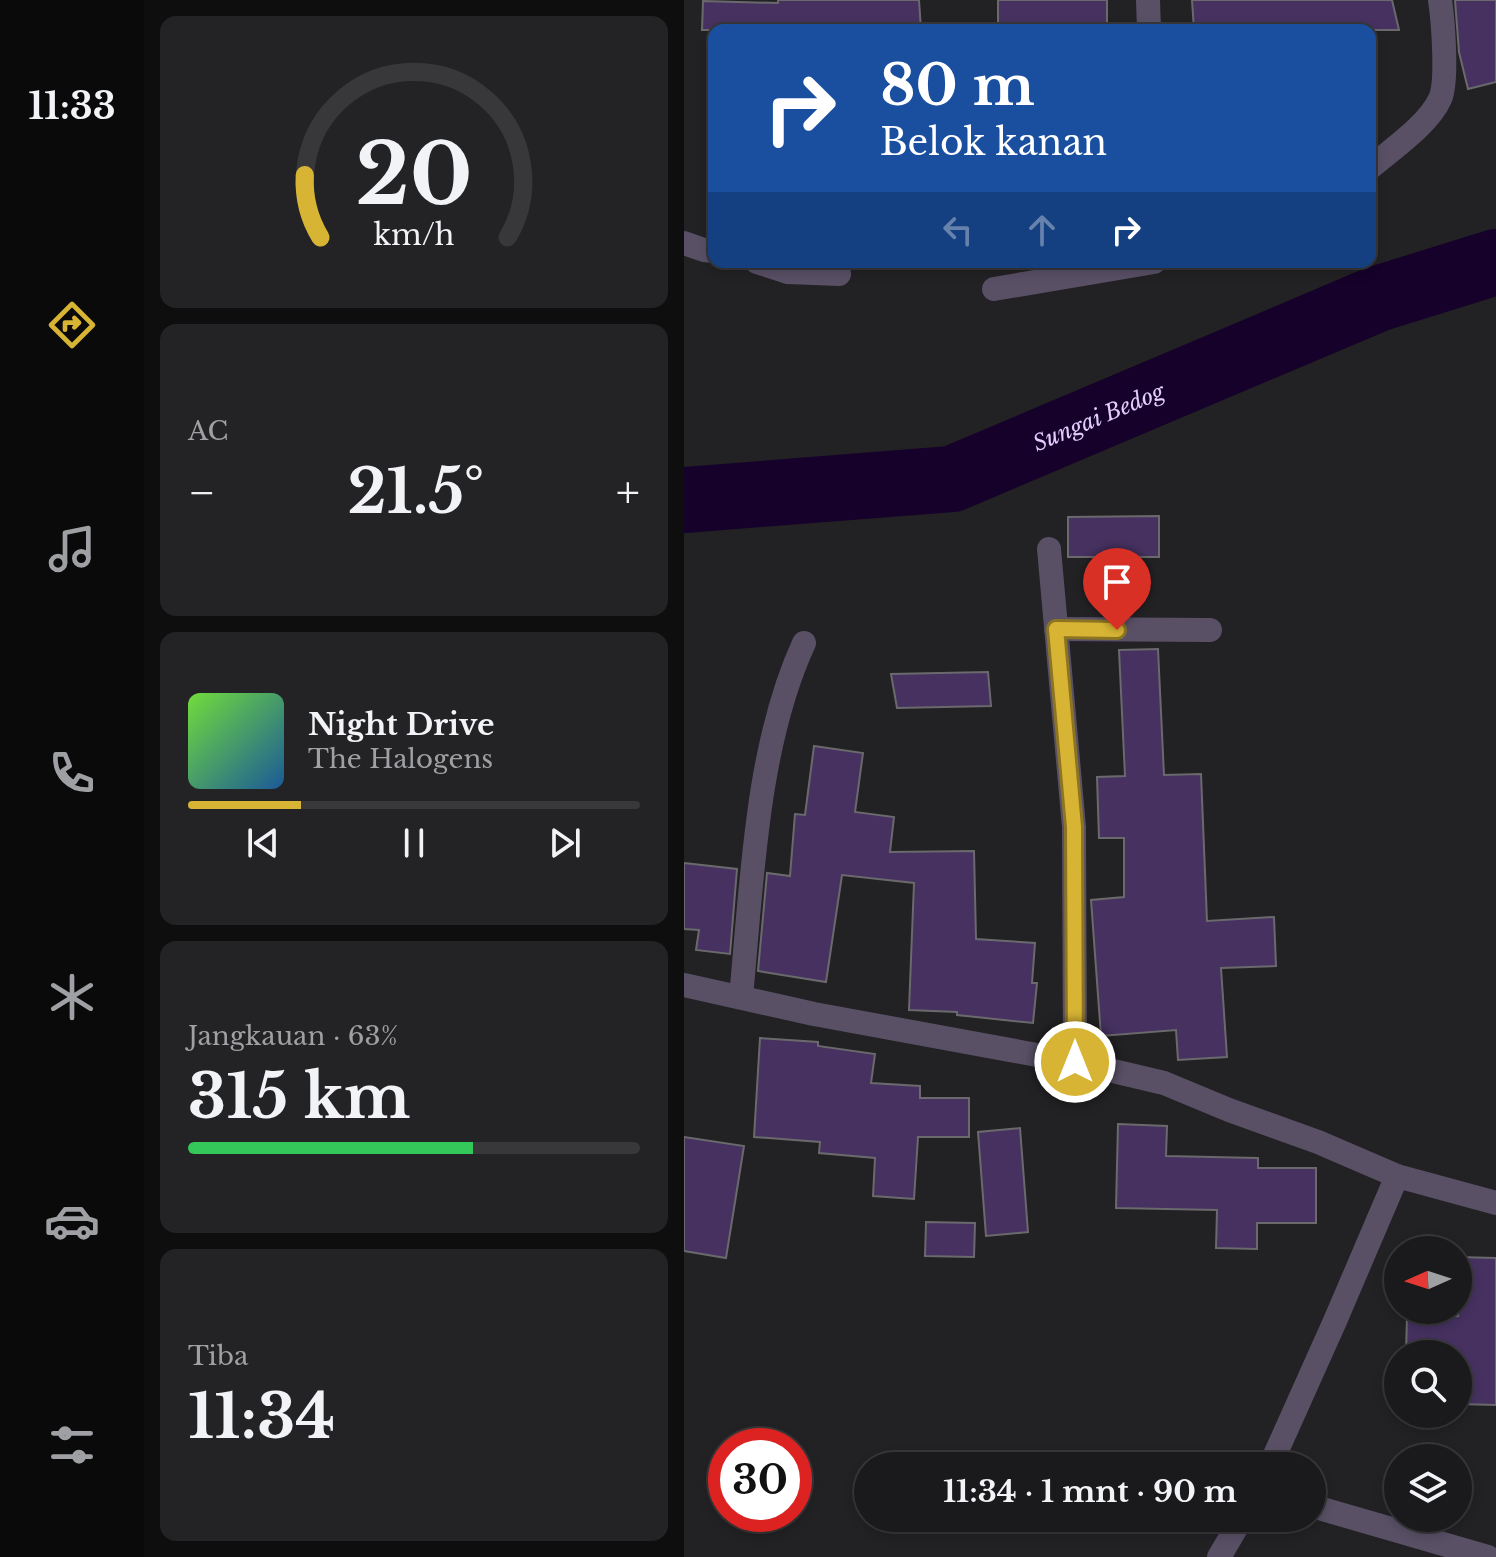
<!DOCTYPE html>
<html lang="id">
<head>
<meta charset="utf-8">
<style>
	:root { --surface:#1a191b; --page:#232224; --text:#f1f3f6; --muted:#9fa0a3; --line:#38383a; --accent:#d7b434 }
	body { margin:0; font-family:"Libre Baskerville",serif; background:var(--page); color:var(--text); height:100vh; display:flex; flex-direction:column; font-size:30px; white-space:nowrap }
	* { box-sizing:border-box; margin:0 }
	p { font-size:26px; color:var(--muted) }
	.icon { flex:none; width:44px; height:44px; fill:none; stroke:currentColor; stroke-width:2; stroke-linecap:round; stroke-linejoin:round }
	.map { position:relative; flex:1; overflow:hidden }
	.panel { display:flex; flex-direction:column; gap:16px; padding:16px; background:#0e0e0f; width:540px }
	.panel>* { flex:none }
	.top-card { position:absolute; left:24px; top:24px; width:668px; height:244px; border-radius:16px; box-shadow:0 4px 12px #0003,0 0 0 2px var(--line); background:#1a4fa0; color:#fff; overflow:hidden }
	.needle { width:52px; rotate:267deg }
	.controls { position:absolute; left:700px; top:1236px; display:grid; gap:16px }
	.controls a { display:grid; place-items:center; width:88px; height:88px; border-radius:50%; background:var(--surface); box-shadow:0 4px 12px #0003,0 0 0 2px var(--line); font-size:40px }
	.speed { position:absolute; left:24px; top:1428px; display:flex; gap:16px; font-size:40px; font-weight:700; text-align:center }
	.speed>* { display:grid; place-content:center; width:104px; height:104px; border-radius:50%; background:var(--surface); box-shadow:0 4px 12px #0003,0 0 0 2px var(--line); line-height:1 }
	.speed .limit { border:12px solid #d22; background:#fff; color:#111 }
	.pin { position:absolute; display:grid; place-items:center; width:68px; height:68px; color:#fff; margin:-82px -34px; border-radius:50% 50% 50% 0; rotate:-45deg; box-shadow:0 0 8px #0007 }
	.pin .icon { rotate:45deg }
	.me { position:absolute; width:88px; margin:-44px; rotate:0deg; stroke-linejoin:round; filter:drop-shadow(0 0 6px #0008) }
	.turn { display:flex; align-items:center; gap:28px; height:168px; padding:0 40px; font-size:36px }
	.turn .icon { width:104px; height:104px; stroke-width:2.5 }
	.turn b { display:block; font-size:56px; line-height:68px }
	.lanes { display:flex; align-items:center; height:76px; padding:0 40px; background:#0003; justify-content:center; gap:40px; direction:ltr }
	.lanes .off { opacity:.35 }
	.big { font-size:60px; font-weight:700; line-height:1.1 }
	.panel .card { flex:1; display:flex; flex-direction:column; justify-content:center; gap:12px; min-width:0; padding:0 28px; border-radius:16px; background:var(--page) }
	.panel .dial { align-items:center; gap:0 }
	.dial svg { height:208px; overflow:visible; fill:none; stroke:var(--line); stroke-width:7; stroke-linecap:round; text-anchor:middle }
	.dial text { fill:var(--text); stroke:none }
	.song { display:flex; align-items:center; gap:24px }
	.cover { width:96px; height:96px; border-radius:12px; background:linear-gradient(135deg,hsl(100 70% 55%),hsl(210 70% 35%)) }
	.played { height:8px; border-radius:4px; background:linear-gradient(90deg,var(--accent) 25%,var(--line) 25%) }
	.keys { display:flex; justify-content:space-around; direction:ltr }
	.heat { display:flex; justify-content:space-between; align-items:center; font-size:44px; direction:ltr }
	.charge { height:12px; border-radius:6px; background:linear-gradient(90deg,#34c759 63%,var(--line) 0) }
	.trip { position:absolute; left:170px; top:1452px; width:472px; height:80px; border-radius:40px; background:var(--surface); box-shadow:0 4px 12px #0003,0 0 0 2px var(--line); font-weight:700; line-height:80px; text-align:center }
	main { display:flex; flex:1; min-height:0 }
	.tab-bar { display:flex; flex-direction:column; width:144px; justify-content:space-around; align-items:center; background:#0a0a0b; color:var(--muted) }
	.tab-bar .icon { width:56px; height:56px }
	.tab-bar .current { color:var(--accent) }
	.tab-bar b { font-size:36px; color:var(--text) }
	.map>svg:first-child { display:block }
</style>
</head>
<body>
<main>
<nav class="tab-bar">
<b>11:33</b>
<svg class="icon current" aria-label="directions" viewBox="0 0 24 24"><path d="M12 3l9 9-9 9-9-9zM9 14v-3h6M13 9l2 2-2 2"/></svg>
<svg class="icon" aria-label="music" viewBox="0 0 24 24"><path d="M9 18V5l10-2v13"/><circle cx="6" cy="18" r="3"/><circle cx="16" cy="16" r="3"/></svg>
<svg class="icon" aria-label="phone" viewBox="0 0 24 24"><path d="M5 4h4l2 5-3 2q2 4 5 5l2-3 5 2v4C11 20 4 13 5 4z"/></svg>
<svg class="icon" aria-label="climate" viewBox="0 0 24 24"><path d="M12 3v18M4 7l16 10M4 17L20 7"/></svg>
<svg class="icon" aria-label="car" viewBox="0 0 24 24"><path d="M5 17H2v-5l4-1 3-4h7l3 4 3 1v5h-3M9 17h6M6 11h13"/><circle cx="7" cy="17" r="2"/><circle cx="17" cy="17" r="2"/></svg>
<svg class="icon" aria-label="filters" viewBox="0 0 24 24"><path d="M4 7h16M4 17h16"/><circle cx="9" cy="7" r="2"/><circle cx="15" cy="17" r="2"/></svg>
</nav>
<section class="panel">
<div class="card dial"><svg viewBox="0 0 100 80">
<path d="M14 69A42 42 0 1 1 86 69"/>
<path d="M14 69A42 42 0 0 1 8 45" stroke="#d7b434"/>
<text x="50" y="56" font-size="32" font-weight="700">20</text>
<text x="50" y="72" font-size="11">km/h</text>
</svg></div>
<div class="card"><p>AC</p>
<div class="heat"><a>−</a><b class="big">21.5°</b><a>+</a></div>
</div>
<div class="card">
<div class="song"><i class="cover"></i><div><b>Night Drive</b><p>The Halogens</p></div></div>
<div class="played"></div>
<div class="keys"><svg class="icon" aria-label="previous" viewBox="0 0 24 24"><path d="M18 5L8 12l10 7zM5 5v14"/></svg><svg class="icon" aria-label="pause" viewBox="0 0 24 24"><path d="M8 5v14M16 5v14"/></svg><svg class="icon" aria-label="next" viewBox="0 0 24 24"><path d="M6 5l10 7-10 7zM19 5v14"/></svg></div>
</div>
<div class="card"><p>Jangkauan · 63%</p><b class="big">315 km</b><div class="charge"></div></div>
<div class="card"><p>Tiba</p><b class="big">11:34</b></div>
</section>
<div class="map">
<svg width="812" height="1557" viewBox="0 0 812 1557">
	<rect width="100%" height="100%" fill="#222124"/>
	<g fill="none" stroke-linecap="round" stroke-linejoin="round">
		<path stroke="#16012a" stroke-width="66" id="s1" d="M0,500L268,479L693,299L812,262"/>
	</g>
	<g fill="#463160" stroke="#6a696c" stroke-width="2">
		<path d="M94,0H235L237,30H18L19,1L94,3Z"/>
		<rect x="314" y="0" width="109" height="30"/>
		<path d="M508,0H708L715,30H510Z"/>
		<path d="M771,0H812V82L784,89L775,52Z"/>
		<path d="M475,516V557H384V517Z"/>
		<path d="M474,649L480,775L517,774L523,921L590,917L592,966L537,968L543,1057L494,1060L492,1030L417,1036L407,900L440,897V838H415L413,777L441,776L435,650Z"/>
		<path d="M304,672L307,706L213,708L207,674Z"/>
		<path d="M130,746L179,753L171,812L210,817L206,852L290,851L292,939L351,943L348,983H353L349,1023L273,1015V1012L225,1010L230,883L158,875L142,982L74,971L83,873L106,876L111,814L121,815Z"/>
		<path d="M0,863L53,869L46,954L12,950L15,930L0,929Z"/>
		<path d="M76,1038L134,1042V1046L191,1054L187,1083L236,1086V1098H285V1137H234L230,1199L189,1196L191,1158L135,1153L136,1142L70,1137Z"/>
		<path d="M434,1124L483,1126L482,1156L574,1158V1168H632V1223H573V1249L532,1248L533,1210L432,1208Z"/>
		<path d="M336,1128L344,1232L302,1236L294,1132Z"/>
		<path d="M0,1137L60,1146L42,1258L0,1251Z"/>
		<path d="M242,1222L291,1223L290,1257L241,1256Z"/>
		<path d="M774,1257L812,1258V1405L774,1404V1354H722L723,1316H774Z"/>
	</g>
	<g fill="none" stroke-linecap="round" stroke-linejoin="round">
		<g stroke="#595066" stroke-width="24">
			<path d="M464,0L465,30"/>
			<path d="M686,168C708,149 744,125 756,99C764,82 759,20 756,0"/>
			<path d="M0,243L20,250L30,251"/>
			<path d="M73,262L104,272L155,274"/>
			<path d="M310,289L470,262"/>
			<path d="M365,549L390,827L391,1062"/>
			<path d="M372,629L526,630"/>
			<path d="M0,985L130,1014L391,1062L480,1083L545,1110L634,1142L713,1176L812,1203"/>
			<path d="M57,997C68,883 72,747 120,643"/>
			<path d="M586,1466L651,1321L713,1176"/>
			<path d="M628,1506L804,1557"/>
			<path d="M535,1557L558,1518"/>
		</g>
	</g>
	<g fill="none" stroke-linecap="round" stroke-linejoin="round">
		<g stroke="#8c7522" stroke-width="20">
			<path id="route" d="M391,1062L390,827L372,629L433,630"/>
		</g>
		<use href="#route" stroke="#d7b434" stroke-width="14"/>
	</g>
	<g text-anchor="middle" stroke-width="7" stroke-linejoin="round" paint-order="stroke">
		<g font-size="22" font-style="italic" fill="#e1cefe" stroke="#19181b">
			<text dy="8" stroke="none"><textPath href="#s1" startOffset="428">Sungai Bedog</textPath></text>
		</g>
	</g>
</svg>
<div class="controls">
<a><svg class="needle" viewBox="-14 -14 28 28"><path d="M0-13l5 13h-10z" fill="#e53935"/><path d="M0 13l5-13h-10z" fill="#9fa0a3"/></svg></a>
<a><svg class="icon" aria-label="search" viewBox="0 0 24 24"><circle cx="10" cy="10" r="6"/><path d="M15 15l6 6"/></svg></a>
<a><svg class="icon" aria-label="layers" viewBox="0 0 24 24"><path d="M12 4l9 5-9 5-9-5zM3 14l9 5 9-5"/></svg></a>
</div>
<div class="speed"><div class="limit">30</div></div>
<div class="pin" style="left:433px;top:630px;background:#d93025"><svg class="icon" aria-label="arrive" viewBox="0 0 24 24"><path d="M6 21V4h12l-3 4 3 4H6"/></svg></div>
<svg class="me" style="left:391px;top:1062px" viewBox="-20 -20 40 40"><circle r="17" fill="#d7b434" stroke="#fff" stroke-width="3"/><path d="M0-11L8 9 0 5-8 9z" fill="#fff"/></svg>
<div class="trip">11:34 · 1 mnt · 90 m</div>
<div class="top-card">
<div class="turn"><svg class="icon" aria-label="right" viewBox="0 0 24 24"><path d="M7 20v-9h11M14 6l5 5-5 5"/></svg><div><b>80 m</b>Belok kanan</div></div>
<div class="lanes"><svg class="icon off" aria-label="left" viewBox="0 0 24 24"><path d="M17 20v-9H6M10 6l-5 5 5 5"/></svg><svg class="icon off" aria-label="ahead" viewBox="0 0 24 24"><path d="M12 20V5M6 11l6-6 6 6"/></svg><svg class="icon" aria-label="right" viewBox="0 0 24 24"><path d="M7 20v-9h11M14 6l5 5-5 5"/></svg></div>
</div>
</div>
</main>
</body>
</html>
